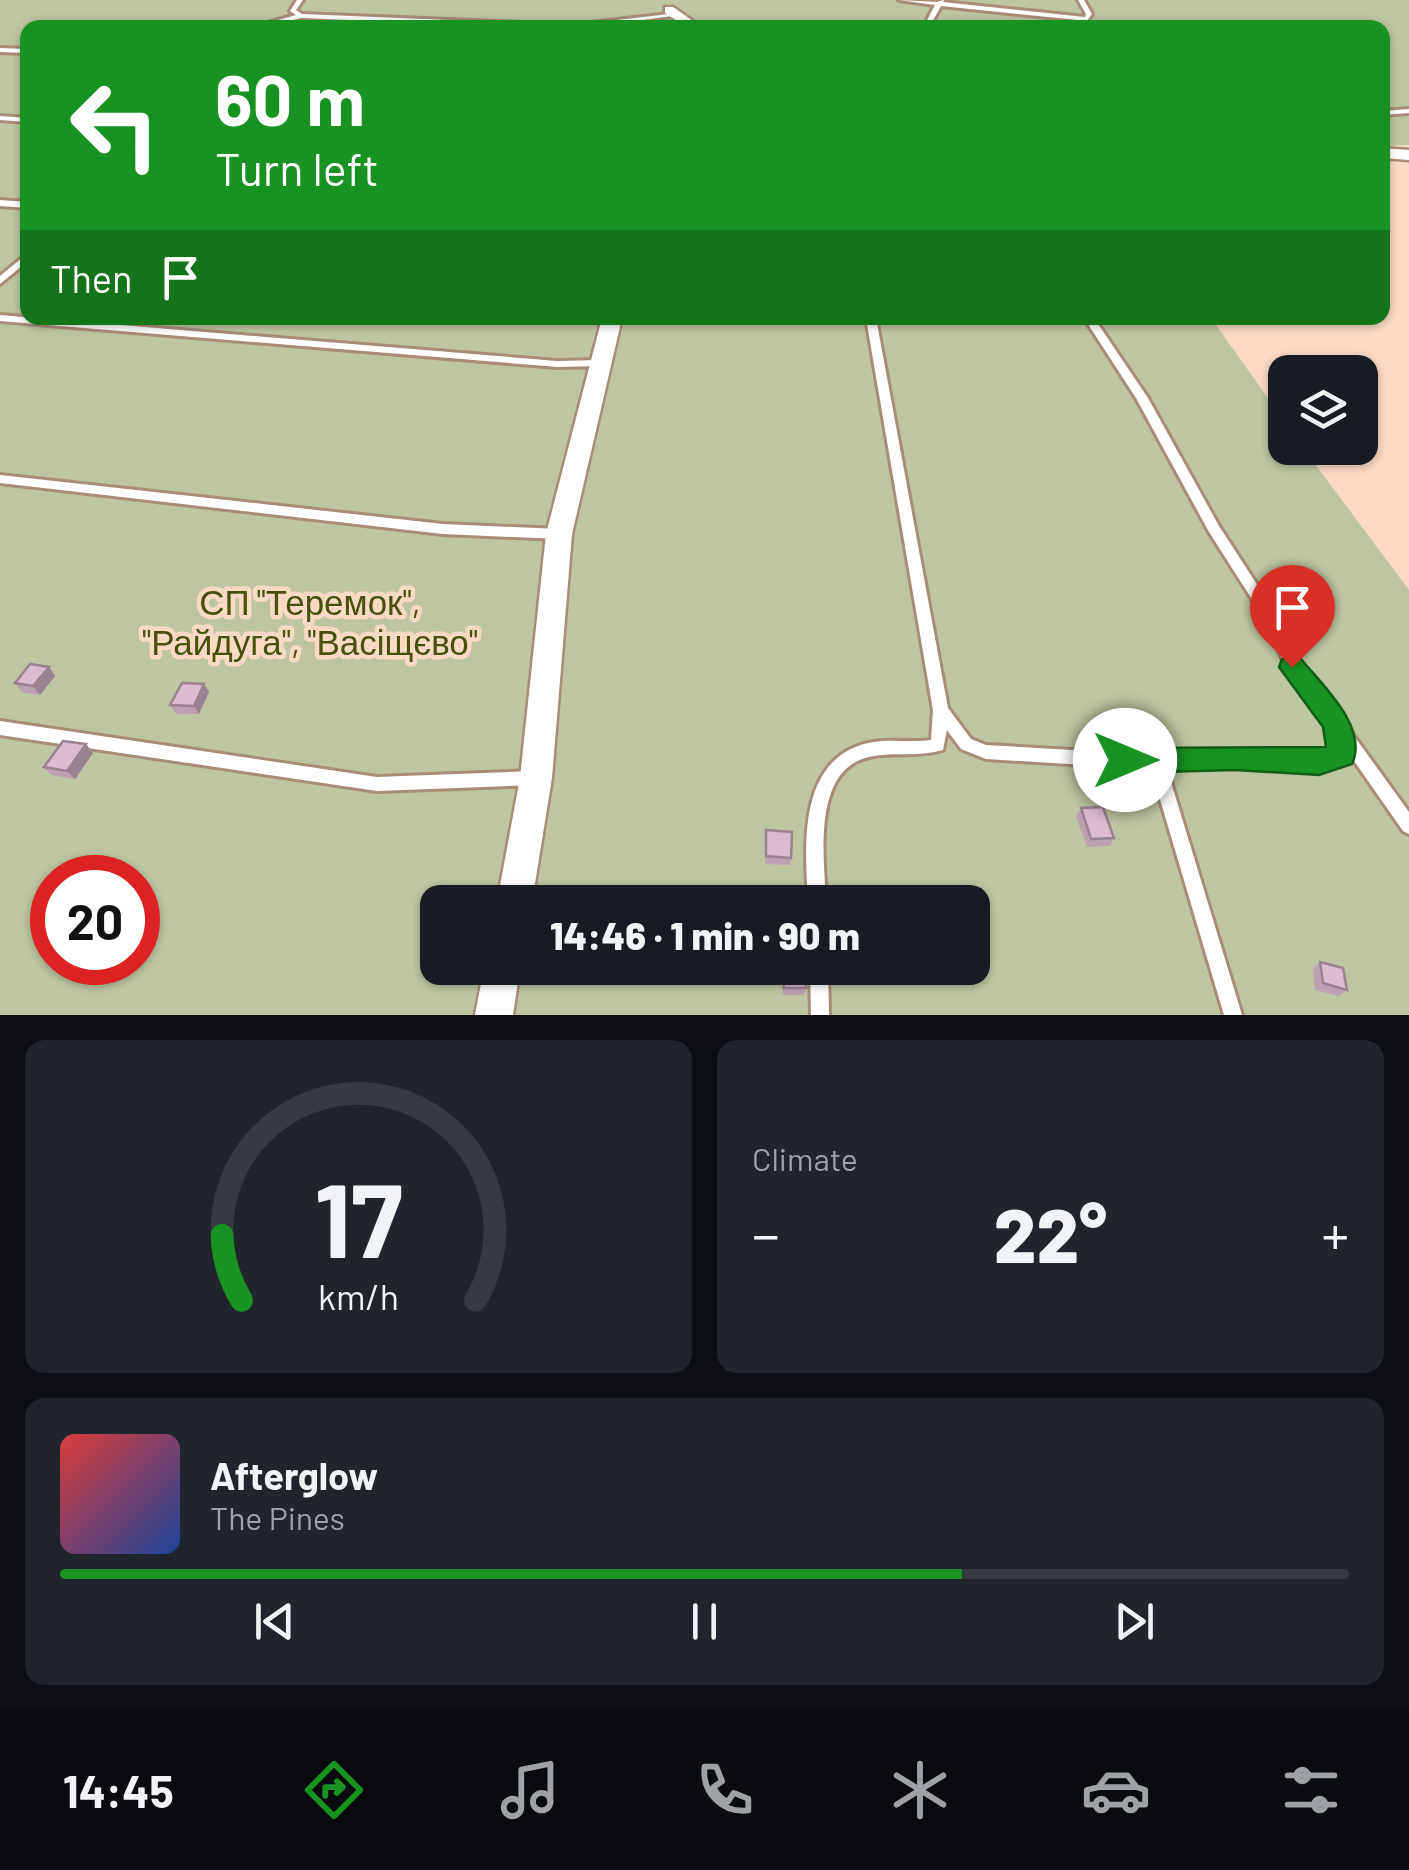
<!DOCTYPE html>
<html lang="en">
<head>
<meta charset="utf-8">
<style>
	:root { --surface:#171b24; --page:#20242c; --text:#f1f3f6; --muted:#9ea1a6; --line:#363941; --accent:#189220 }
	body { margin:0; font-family:Barlow,sans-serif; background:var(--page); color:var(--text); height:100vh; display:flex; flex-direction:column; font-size:38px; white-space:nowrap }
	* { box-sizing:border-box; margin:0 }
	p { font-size:32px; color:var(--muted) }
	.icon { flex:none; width:55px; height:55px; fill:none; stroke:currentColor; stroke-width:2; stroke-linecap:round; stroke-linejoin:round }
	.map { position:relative; height:1015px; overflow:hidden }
	.sheet { display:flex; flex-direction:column; gap:25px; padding:25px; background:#0d0f14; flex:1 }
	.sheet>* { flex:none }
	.hud { position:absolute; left:20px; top:20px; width:1370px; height:305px; border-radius:20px; box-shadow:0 2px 8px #0004; background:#189220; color:#fff; overflow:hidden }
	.fabs { position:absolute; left:1268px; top:355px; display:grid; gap:20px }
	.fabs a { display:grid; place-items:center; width:110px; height:110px; border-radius:20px; background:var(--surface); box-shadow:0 2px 8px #0004; font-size:50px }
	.speed { position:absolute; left:30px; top:855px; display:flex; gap:20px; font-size:50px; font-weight:700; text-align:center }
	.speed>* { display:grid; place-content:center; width:130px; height:130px; border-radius:50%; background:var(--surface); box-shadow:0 2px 8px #0004; line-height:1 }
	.speed .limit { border:15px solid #d22; background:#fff; color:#111 }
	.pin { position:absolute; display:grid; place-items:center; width:85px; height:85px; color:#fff; margin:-102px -42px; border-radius:50% 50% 50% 0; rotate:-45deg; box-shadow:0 0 10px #0007 }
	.pin .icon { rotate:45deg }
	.me { position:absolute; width:110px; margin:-55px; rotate:90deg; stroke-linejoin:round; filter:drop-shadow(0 0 8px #0008) }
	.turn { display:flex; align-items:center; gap:35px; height:210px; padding:0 30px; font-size:45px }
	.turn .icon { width:130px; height:130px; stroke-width:2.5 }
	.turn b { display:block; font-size:70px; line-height:85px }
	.then { display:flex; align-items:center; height:95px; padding:0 30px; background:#0003; gap:20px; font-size:38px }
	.big { font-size:75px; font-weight:800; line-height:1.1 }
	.sheet .widget { flex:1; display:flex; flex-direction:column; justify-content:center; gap:15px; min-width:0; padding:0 35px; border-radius:20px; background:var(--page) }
	.sheet .dial { align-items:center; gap:0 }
	.dial svg { height:260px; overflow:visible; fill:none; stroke:var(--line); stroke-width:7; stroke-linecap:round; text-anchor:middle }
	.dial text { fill:var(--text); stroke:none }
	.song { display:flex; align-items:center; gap:30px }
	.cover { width:120px; height:120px; border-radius:15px; background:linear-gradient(135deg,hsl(0 70% 55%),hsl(220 70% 35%)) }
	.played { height:10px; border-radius:5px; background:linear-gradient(90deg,var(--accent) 70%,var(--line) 70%) }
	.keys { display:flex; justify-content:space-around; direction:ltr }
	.heat { display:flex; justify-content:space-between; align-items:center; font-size:55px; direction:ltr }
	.sheet .tiles { flex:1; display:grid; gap:25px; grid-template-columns:1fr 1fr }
	.widget:last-child { grid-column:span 2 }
	.trip { position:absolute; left:420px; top:885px; width:570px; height:100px; border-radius:20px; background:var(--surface); box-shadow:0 2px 8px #0004; font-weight:800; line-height:100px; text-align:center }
	.menu { display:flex; height:160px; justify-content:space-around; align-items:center; background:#090b0e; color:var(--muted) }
	.menu .icon { width:70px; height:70px }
	.menu .on { color:var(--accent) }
	.menu b { font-size:45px; color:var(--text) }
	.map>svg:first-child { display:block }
</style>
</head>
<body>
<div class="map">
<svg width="1409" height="1015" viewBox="0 0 1409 1015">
	<rect width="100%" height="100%" fill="#fadac5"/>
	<path fill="#bdc5a2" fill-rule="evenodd" d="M0,0H1409V145L1383,146L1382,28H28V318H1211L1285,422V448H1303L1409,590V1015H0ZM52,878H138V962H52ZM438,902H972V968H438Z"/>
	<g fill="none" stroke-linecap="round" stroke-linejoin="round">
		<g stroke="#a98c78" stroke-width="6">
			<g id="lane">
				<path d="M297,0H303L296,10L302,14L573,25L669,14L672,16L585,28H538L301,18L263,28H250L296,15L290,11Z"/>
				<path d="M899,0L937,2L944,0L943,2L1085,17L1086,14L1078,0H1084L1092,14L1087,21L941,6L929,28H923L935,5Z"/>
				<path d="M0,48L28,49V53L0,52Z"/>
				<path d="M1409,109V113L1382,115V111Z"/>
				<path d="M0,116L28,118V122L0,120Z"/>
				<path d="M0,200L28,202V208L0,206Z"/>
				<path d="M28,253V261L0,284V276Z"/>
				<path d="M0,315L557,361L601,360L606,363L601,366L557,367L0,321Z"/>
				<path d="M866,318H876L948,708L971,739L986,745L1157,755L1235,751L1319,755L1333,751L1329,725L1287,671L1269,626L1209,532L1136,398L1084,318H1094L1148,398L1219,526L1280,620L1298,664L1341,718L1409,812V834L1403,831L1350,755L1348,760L1319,769L1235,765L1167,769L1242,1015H1224L1151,769L986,759L961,749L947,730L943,750C920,757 898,752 874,756C811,765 824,856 826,902H808C805,846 797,760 868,743C888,738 910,743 931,740L933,710Z"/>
				<path d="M0,475L443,524L559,529L564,531L565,534L564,537L559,539L443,534L0,483Z"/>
				<path d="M0,721L377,777L533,771L539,773L541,778L539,783L533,785L377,791L0,735Z"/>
				<path d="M810,968H828L829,1015H811Z"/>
			</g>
		</g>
		<g stroke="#a98c78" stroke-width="5">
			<g id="street">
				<path d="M665,7H673L703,28H688L665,13Z"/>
				<path d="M1382,148L1409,150V160L1382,158Z"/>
				<path d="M602,318H622L572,534L552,778L532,902H497L520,778L546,534Z"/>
				<path d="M484,968H520L513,1015H475Z"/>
			</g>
		</g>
		<use href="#lane" fill="#fff" fill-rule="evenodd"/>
		<use href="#street" fill="#fff" fill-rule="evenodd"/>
	</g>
	<g fill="#bca1b2">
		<path d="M49,667L55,676L40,695L22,692L15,683Z"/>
		<path d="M204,684L209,692L199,714H176L170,705Z"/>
		<path d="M86,744L93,753L75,779L51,775L44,767Z"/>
		<path d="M1081,808L1114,838L1110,846L1087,847L1076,816Z"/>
		<path d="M766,830L791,858L790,865L765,864Z"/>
		<path d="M1320,962L1347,990L1339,996L1315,990L1313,969Z"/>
		<path d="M782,968H804L806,988L804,995H783Z"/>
	</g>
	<g fill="#998391">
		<path d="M49,667L55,676L40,695L33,686Z"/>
		<path d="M204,684L209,692L199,714L194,706Z"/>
		<path d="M86,744L93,753L75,779L67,771Z"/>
	</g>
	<g fill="#dbbbcf" stroke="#998391" stroke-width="2.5">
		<path d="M30,664L49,667L33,686L15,683Z"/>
		<path d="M182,683L204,684L194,706L170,705Z"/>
		<path d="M63,741L86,744L67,771L44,767Z"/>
		<path d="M1103,807L1114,838L1091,839L1081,808Z"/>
		<path d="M766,830L792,832L791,858L766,856Z"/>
		<path d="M891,900L908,901L909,902H891Z"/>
		<path d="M1320,962L1343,968L1347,990L1323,983Z"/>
		<path d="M783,968H804L806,988H784Z"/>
	</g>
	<path fill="#189220" stroke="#105f15" stroke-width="2.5" d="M1292,656L1301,659C1322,685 1369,727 1352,764L1319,775L1235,770L1125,773L1115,770L1110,760L1115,751L1125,748L1326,747L1323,727L1279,667L1282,659Z"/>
	<g text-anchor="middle" stroke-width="9" stroke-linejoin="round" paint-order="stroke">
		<g font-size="35" fill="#475209" stroke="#fadac5">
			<text x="310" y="615">СП "Теремок",<tspan x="310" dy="40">"Райдуга", "Васіщєво"</tspan></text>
		</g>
	</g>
</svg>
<div class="fabs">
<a><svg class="icon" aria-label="layers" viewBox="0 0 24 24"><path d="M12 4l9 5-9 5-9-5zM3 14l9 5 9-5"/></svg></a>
</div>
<div class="speed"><div class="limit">20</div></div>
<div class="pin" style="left:1292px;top:667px;background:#d93025"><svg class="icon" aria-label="arrive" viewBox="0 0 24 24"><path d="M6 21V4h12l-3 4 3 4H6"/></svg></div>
<svg class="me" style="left:1125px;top:760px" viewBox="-20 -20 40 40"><circle r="19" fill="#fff"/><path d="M0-13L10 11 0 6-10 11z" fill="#189220"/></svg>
<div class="trip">14:46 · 1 min · 90 m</div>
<div class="hud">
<div class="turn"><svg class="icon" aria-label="left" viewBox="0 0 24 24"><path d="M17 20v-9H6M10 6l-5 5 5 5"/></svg><div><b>60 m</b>Turn left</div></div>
<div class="then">Then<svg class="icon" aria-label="arrive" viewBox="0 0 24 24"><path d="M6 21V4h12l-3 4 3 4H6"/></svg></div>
</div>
</div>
<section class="sheet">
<div class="tiles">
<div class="widget dial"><svg viewBox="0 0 100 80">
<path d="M14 69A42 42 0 1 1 86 69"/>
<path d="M14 69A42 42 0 0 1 8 49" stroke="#189220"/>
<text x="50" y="56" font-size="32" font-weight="700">17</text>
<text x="50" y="72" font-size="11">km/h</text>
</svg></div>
<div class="widget"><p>Climate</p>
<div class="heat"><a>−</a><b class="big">22°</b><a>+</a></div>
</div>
<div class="widget">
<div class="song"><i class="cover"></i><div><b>Afterglow</b><p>The Pines</p></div></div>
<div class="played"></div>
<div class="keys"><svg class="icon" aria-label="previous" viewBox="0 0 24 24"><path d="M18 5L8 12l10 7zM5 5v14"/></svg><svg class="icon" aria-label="pause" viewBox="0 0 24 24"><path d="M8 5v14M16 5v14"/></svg><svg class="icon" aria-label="next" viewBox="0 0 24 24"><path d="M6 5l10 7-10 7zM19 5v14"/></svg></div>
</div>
</div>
</section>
<nav class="menu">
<b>14:45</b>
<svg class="icon on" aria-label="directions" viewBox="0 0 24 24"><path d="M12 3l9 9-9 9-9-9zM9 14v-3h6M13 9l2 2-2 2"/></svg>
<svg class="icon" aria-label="music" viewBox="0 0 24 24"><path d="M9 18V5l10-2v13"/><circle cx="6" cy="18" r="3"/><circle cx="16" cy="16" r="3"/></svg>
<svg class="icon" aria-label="phone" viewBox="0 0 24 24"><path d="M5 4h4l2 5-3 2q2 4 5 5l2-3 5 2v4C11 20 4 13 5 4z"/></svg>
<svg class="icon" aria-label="climate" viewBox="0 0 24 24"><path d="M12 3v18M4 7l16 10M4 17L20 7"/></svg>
<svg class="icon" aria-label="car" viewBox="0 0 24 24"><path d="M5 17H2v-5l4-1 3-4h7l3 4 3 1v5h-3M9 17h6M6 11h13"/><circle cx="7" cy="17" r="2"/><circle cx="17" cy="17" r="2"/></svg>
<svg class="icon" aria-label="filters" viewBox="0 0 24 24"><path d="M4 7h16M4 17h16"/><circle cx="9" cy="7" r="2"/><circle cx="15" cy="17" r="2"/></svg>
</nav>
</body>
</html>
